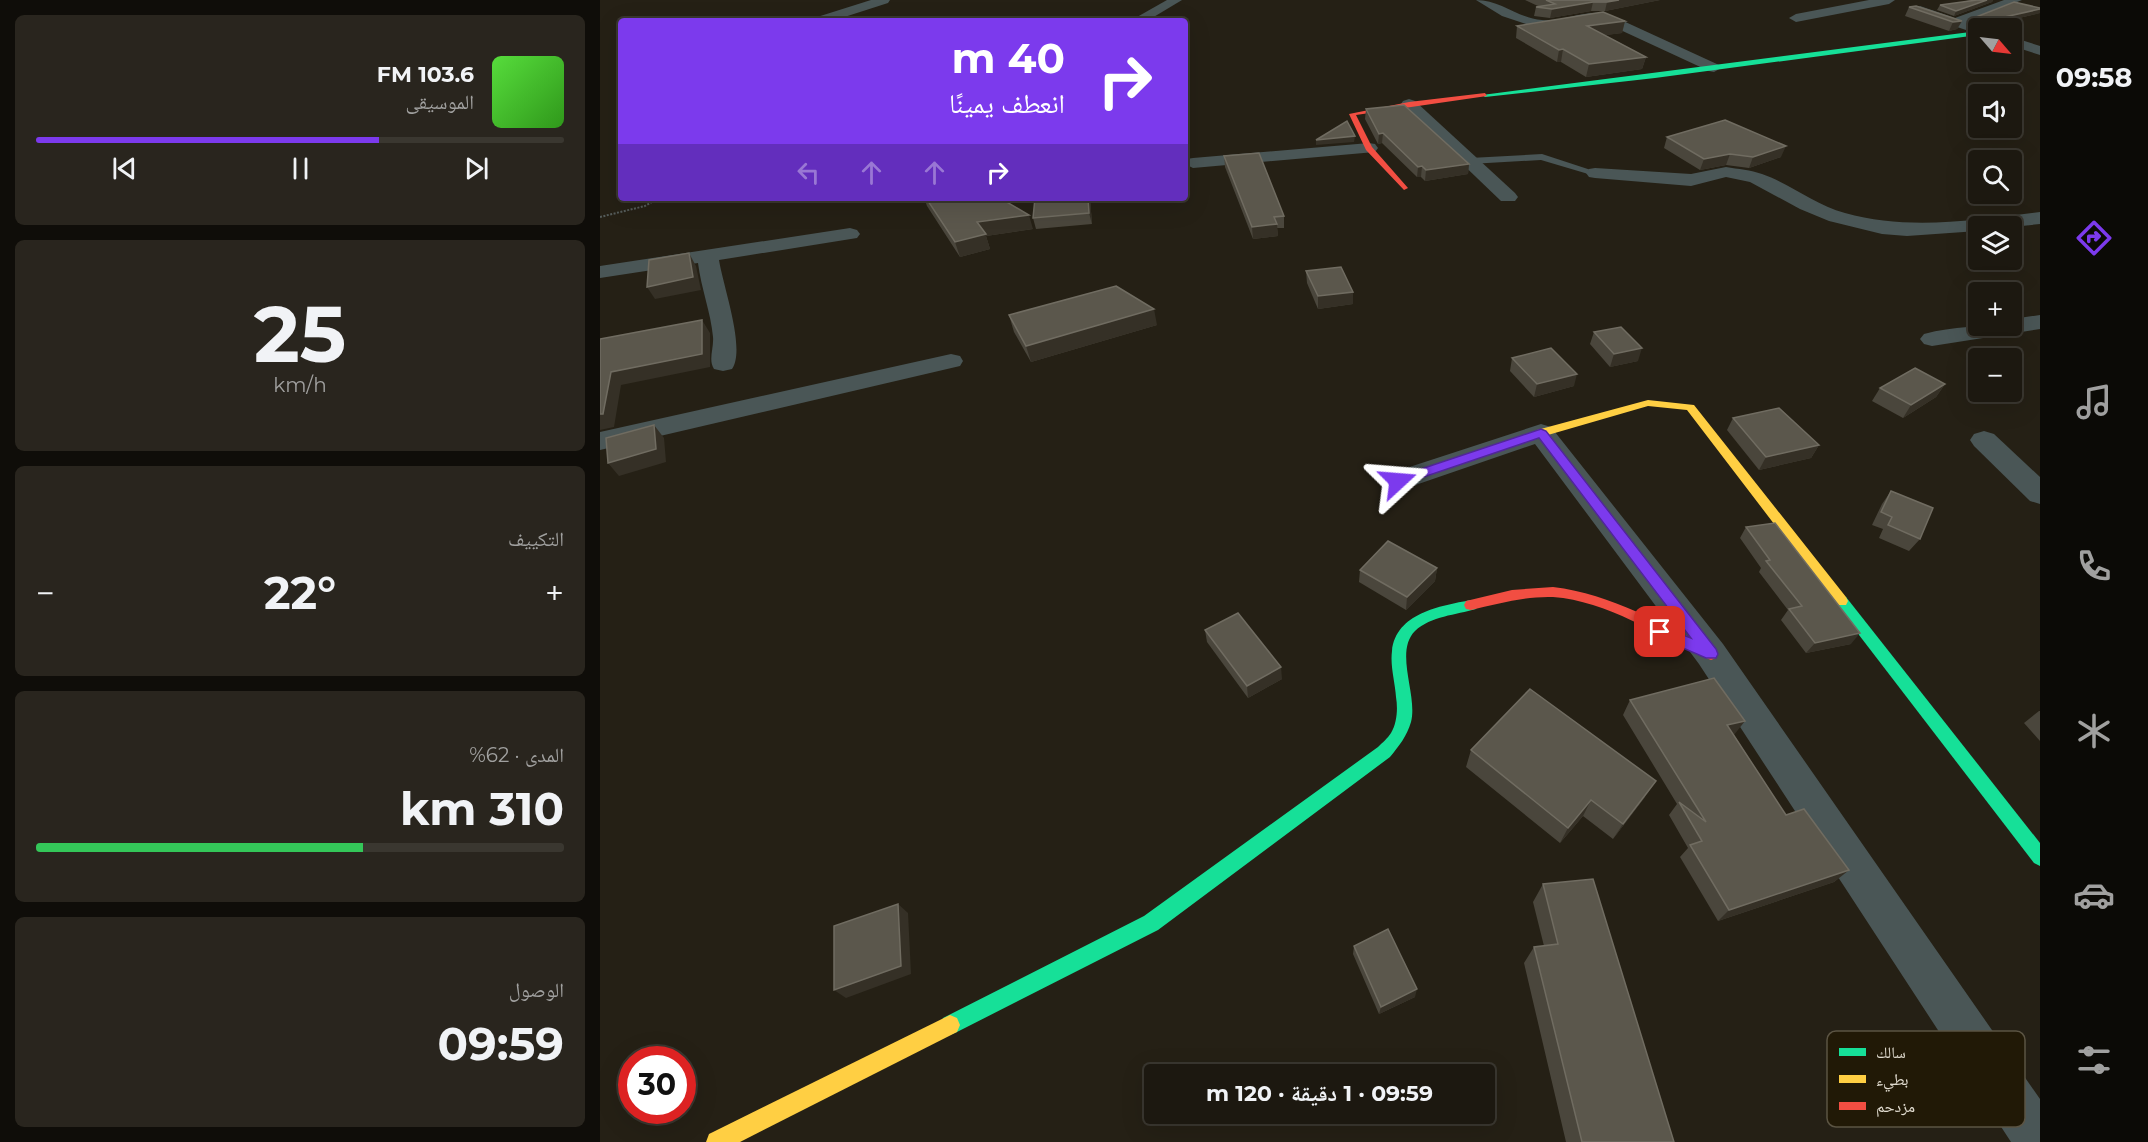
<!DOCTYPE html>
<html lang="ar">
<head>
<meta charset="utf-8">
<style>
	:root { --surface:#1c1810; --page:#29251e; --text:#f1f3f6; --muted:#a0a09f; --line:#3a3730; --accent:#7c3aed }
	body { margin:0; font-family:Montserrat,"Noto Naskh Arabic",sans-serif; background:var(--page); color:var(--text); direction:rtl; height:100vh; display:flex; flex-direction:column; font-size:22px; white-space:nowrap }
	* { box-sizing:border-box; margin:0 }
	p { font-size:20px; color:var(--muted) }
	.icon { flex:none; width:33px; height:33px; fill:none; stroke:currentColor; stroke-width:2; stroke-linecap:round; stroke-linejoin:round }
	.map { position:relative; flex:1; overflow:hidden; direction:ltr }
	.side { display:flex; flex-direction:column; gap:15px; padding:15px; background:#0f0d09; width:600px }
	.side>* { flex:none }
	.hud { position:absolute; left:18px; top:18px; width:570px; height:183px; border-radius:6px; box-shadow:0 6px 24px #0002,0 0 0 2px var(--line); direction:rtl; background:#7c3aed; color:#fff; overflow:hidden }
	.needle { width:39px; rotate:118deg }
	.tools { position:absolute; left:1368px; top:18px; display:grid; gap:12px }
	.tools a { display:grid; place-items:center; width:54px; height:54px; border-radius:6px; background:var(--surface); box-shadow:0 6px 24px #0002,0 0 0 2px var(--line); font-size:30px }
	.speed { position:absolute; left:18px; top:1046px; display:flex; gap:12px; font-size:30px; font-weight:700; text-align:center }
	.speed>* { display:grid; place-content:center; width:78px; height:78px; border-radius:50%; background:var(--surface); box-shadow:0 6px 24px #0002,0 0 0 2px var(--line); line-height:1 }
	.speed .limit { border:9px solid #d22; background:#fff; color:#111 }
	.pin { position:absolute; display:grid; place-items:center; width:51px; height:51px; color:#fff; margin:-26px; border-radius:12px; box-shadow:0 3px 9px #0006 }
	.me { position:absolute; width:66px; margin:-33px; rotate:71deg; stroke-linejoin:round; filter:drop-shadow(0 0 4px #0008) }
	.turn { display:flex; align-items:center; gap:21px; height:126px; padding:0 24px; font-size:27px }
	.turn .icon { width:78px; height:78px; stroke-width:2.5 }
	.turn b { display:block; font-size:42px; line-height:51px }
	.lanes { display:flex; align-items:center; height:57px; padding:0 24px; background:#0003; justify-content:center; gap:30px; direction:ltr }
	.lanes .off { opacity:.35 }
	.big { font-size:45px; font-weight:700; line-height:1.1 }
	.side .widget { flex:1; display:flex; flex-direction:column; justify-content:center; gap:9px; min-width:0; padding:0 21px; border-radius:9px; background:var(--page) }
	.side .dial { align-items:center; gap:0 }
	.dial b { font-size:78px; line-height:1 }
	.song { display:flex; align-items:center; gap:18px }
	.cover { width:72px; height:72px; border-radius:9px; background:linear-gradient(135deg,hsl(110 70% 55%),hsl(110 70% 35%)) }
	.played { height:6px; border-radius:3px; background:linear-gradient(90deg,var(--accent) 65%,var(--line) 65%) }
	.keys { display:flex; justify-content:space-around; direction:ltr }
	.heat { display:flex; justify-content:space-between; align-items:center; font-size:33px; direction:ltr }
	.charge { height:9px; border-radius:4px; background:linear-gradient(90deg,#34c759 62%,var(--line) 0) }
	.trip { position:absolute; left:544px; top:1064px; width:351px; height:60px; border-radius:6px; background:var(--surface); box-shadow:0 6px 24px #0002,0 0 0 2px var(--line); font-weight:700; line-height:60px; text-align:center; direction:rtl }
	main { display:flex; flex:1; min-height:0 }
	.dock { display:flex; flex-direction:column; width:108px; justify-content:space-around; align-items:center; background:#0b0a06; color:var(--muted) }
	.dock .icon { width:42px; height:42px }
	.dock .on { color:var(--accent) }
	.dock b { font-size:27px; color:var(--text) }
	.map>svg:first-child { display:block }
</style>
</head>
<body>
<main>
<nav class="dock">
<b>09:58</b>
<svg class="icon on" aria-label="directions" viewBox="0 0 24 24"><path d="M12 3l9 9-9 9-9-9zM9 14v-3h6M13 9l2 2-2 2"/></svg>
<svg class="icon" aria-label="music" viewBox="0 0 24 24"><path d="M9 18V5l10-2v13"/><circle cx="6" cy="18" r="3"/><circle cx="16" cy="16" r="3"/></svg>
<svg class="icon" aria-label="phone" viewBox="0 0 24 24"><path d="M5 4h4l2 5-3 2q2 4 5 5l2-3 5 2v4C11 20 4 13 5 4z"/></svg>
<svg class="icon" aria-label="climate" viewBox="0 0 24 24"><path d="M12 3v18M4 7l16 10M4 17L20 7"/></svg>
<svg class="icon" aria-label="car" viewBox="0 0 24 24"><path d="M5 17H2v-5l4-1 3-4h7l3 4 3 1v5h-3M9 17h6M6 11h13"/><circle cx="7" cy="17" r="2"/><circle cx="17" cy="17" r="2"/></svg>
<svg class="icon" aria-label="filters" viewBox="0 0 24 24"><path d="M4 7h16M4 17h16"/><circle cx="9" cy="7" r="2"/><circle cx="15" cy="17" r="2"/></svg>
</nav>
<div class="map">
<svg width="1440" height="1142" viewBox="0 0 1440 1142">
	<rect width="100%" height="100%" fill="#252015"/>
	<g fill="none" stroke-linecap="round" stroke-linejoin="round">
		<path stroke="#555c5a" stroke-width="2" stroke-dasharray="2 1.5" stroke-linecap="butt" d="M0,217L45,206L59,198"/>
		<path fill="#4a5656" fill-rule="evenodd" d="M942,154L1000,173L995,176L941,160L870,164L865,161L870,158Z"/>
		<g fill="#4a5656" fill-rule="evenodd">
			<path d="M271,0H290L288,3L232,21H212L214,18Z"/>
			<path d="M567,0H582L547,21H530Z"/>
			<path d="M876,0C901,0 917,18 942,20C964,22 986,9 1008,14L1119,65L1121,68L1114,72L1109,71L1001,21L953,28L935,27L902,16Z"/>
			<path d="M1269,0H1295L1289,4L1196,22L1189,18L1196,14Z"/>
			<path d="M1404,0H1422L1368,22L1383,27L1378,28V34L1315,13L1314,10L1320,6L1355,18Z"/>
			<path d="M1412,37L1440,46V55L1412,46Z"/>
			<path d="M809,99L815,101L915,193L918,197L915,201H901L803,107L801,104L803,101Z"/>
			<path d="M769,143L775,144L778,148L775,152L593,168L585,164L587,159L593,158Z"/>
			<path d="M1126,167C1138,169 1151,170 1162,174C1191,184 1215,205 1245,213C1309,231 1375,220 1440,212V224L1412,227L1378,226V231L1307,236L1282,234L1229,221L1200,209L1150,182L1126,177L1091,186L995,178L989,177L986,173L989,169L995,168L1091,174Z"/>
			<path d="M250,228L257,230L260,234L257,238L119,260C123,286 146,349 132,369L123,371L114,369C108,360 114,348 113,337C111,313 101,288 98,263L0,278V266Z"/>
			<path d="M1440,315V329L1332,346L1324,344L1320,339L1324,334C1354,326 1381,326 1412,326V319Z"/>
			<path d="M351,354L360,356L363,361L360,366L0,450V432Z"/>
			<path d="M941,424L951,427L1123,644L1440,1099V1142H1411L1099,664L935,444L798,491L788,488L784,481L788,474Z"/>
			<path d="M1384,431L1394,434L1440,477V504L1430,501L1374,446L1370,440L1374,434Z"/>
		</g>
		<g fill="#16e098" fill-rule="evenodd">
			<path d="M1378,31V35L1055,78L885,97L882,95Z"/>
			<path d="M1241,596L1246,597L1440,843V866L1434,863L1236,605L1234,601L1236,597Z"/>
			<path d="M871,600L876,601L878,605L876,609C856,615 831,616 815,631C794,652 818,695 811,722C807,736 799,746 790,757L558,930L357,1032L350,1035L343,1032L340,1025L343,1018L544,916L778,747C782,743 788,738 791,733C797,723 798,709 796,697C795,682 790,666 792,651C796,613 840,606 871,600Z"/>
		</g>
		<g fill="#ffcf43" fill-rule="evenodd">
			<path d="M1048,400L1094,405L1246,597L1248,601L1246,605H1236L1087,410L1048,406L941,437L935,433L937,430Z"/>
			<path d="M350,1015L357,1018L360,1025L357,1032L140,1142H106L109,1134Z"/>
		</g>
		<g fill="#f24e42" fill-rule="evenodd">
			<path d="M885,93L887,96L756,115L772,147L808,188L804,190L766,150L749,114L809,102Z"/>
			<path d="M953,587C1012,594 1063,625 1116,650L1118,654L1116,658L1111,660L1106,658C1058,635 1007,601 953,597C925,596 897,604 871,610L866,609L864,605L866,601L912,590Z"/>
		</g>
	</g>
	<g fill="#4a463c">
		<path d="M925,0H1060L1005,11H991L950,18L934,16L936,7H940Z"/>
		<path d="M1366,0H1393L1392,2L1354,16L1337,10L1340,5L1370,1Z"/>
		<path d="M1309,7L1362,21L1357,29L1349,31L1305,16Z"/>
		<path d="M1440,13L1385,26L1374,22L1376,17Z"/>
		<path d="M1025,21L1022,33L1005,35L1046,57L1042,69L986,77L961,62H957L916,38L917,26Z"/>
		<path d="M766,109L869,164L868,174L825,181L821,177H817L782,143L778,144L765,119Z"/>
		<path d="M1067,137L1181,157L1149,168L1126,165L1100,170L1064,148Z"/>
		<path d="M624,156L684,216V228H677L678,236L653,239L625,167Z"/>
		<path d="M324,198H400L433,229L386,236L390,249L360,257L327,206Z"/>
		<path d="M490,198L492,224L436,229L433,218Z"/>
		<path d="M706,271L753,304L718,309L707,283Z"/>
		<path d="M409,315L557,325L431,362L414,332Z"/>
		<path d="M994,332L1038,361L1010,367L990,344Z"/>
		<path d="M912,358L974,386L934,397L910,371Z"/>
		<path d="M1345,384L1336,397L1303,418L1272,401L1280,388Z"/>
		<path d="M1133,418L1219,445L1211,458L1159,470L1127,430Z"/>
		<path d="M1291,491L1320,539L1309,551L1279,538L1283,529L1272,525L1282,504Z"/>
		<path d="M1146,527L1251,644L1206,653L1181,620L1188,610L1159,572L1161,568L1140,538Z"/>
		<path d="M837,568L835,581L806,610L759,582L760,570Z"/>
		<path d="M605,630L682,679L648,698L607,642Z"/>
		<path d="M1030,700L1134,735L1186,815L1249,870L1234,882L1118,921L1080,857L1088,848L1069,815L1077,804L1023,715Z"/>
		<path d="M1439,711H1440V741L1424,723Z"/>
		<path d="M871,750L1045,797L1013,839L983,816L960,843L866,767Z"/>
		<path d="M943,884L1074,1142H966L924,963L934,947L944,946L933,902Z"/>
		<path d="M754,946L815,997L779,1014L753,954Z"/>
	</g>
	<g fill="#353026">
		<path d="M1019,0H1060L1005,11L1007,2Z"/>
		<path d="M1387,0H1393L1392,2L1354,16L1356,11Z"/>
		<path d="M993,2L991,11L950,18L952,9Z"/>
		<path d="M1440,9V13L1385,26L1387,21Z"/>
		<path d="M1025,21L1022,33L985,38L987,26Z"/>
		<path d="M1362,21L1357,29L1349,31L1353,22Z"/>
		<path d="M963,49L961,62H957L959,50Z"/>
		<path d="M1046,57L1042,69L986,77L989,64Z"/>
		<path d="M783,133L782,143L778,144L779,134Z"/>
		<path d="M755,136L754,142L716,145V140Z"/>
		<path d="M1186,146L1181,157L1149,168L1153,157Z"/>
		<path d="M1130,154L1126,165L1100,170L1104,159Z"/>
		<path d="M869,164L868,174L825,181L826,170Z"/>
		<path d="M822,166L821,177H817L818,167Z"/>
		<path d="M488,198H490L492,224L489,213Z"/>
		<path d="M429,215L433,229L386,236L390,249L360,257L355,242L377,222Z"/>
		<path d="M677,224L678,236L653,239L652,227Z"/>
		<path d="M89,253L96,266L101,290L55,299L47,287Z"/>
		<path d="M753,292V304L718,309V296Z"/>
		<path d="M554,309L557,325L431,362L426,346Z"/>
		<path d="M102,320L110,333V367L21,385L14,427L0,430V414L11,372Z"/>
		<path d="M1042,348L1038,361L1010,367L1014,354Z"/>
		<path d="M977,374L974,386L934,397L937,384Z"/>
		<path d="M1345,384L1336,397L1303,418L1311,405Z"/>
		<path d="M54,425L64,438L66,462L19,476L8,463Z"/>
		<path d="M1219,445L1211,458L1159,470L1166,457Z"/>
		<path d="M837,568L835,581L806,610L807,597Z"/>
		<path d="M1260,633L1251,644L1206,653L1215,643Z"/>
		<path d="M681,667L682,679L648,698L647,686Z"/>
		<path d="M1145,721L1134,735L1127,725Z"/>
		<path d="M1056,781L1045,797L1013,839L1023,824Z"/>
		<path d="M991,800L983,816L960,843L968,828Z"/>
		<path d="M1249,870L1234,882L1118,921L1129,910Z"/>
		<path d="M298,904L308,913L311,974L246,998L234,990Z"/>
		<path d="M817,989L815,997L779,1014L781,1007Z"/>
	</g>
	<g fill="#5b574c" stroke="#706c61" stroke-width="1.5">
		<path d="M946,0H1019L1007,2H993L952,9L936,7L955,4Z"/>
		<path d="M1377,0H1387L1356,11L1340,5Z"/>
		<path d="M1414,2L1440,8V9L1387,21L1376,17Z"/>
		<path d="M1316,6L1362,21L1353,22L1309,7Z"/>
		<path d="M1003,12L1025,21L987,26L1046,57L989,64L963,49L959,50L917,26Z"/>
		<path d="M804,105L869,164L826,170L822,166L818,167L783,133L779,134L766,109Z"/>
		<path d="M1125,120L1186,146L1153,157L1130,154L1104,159L1067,137Z"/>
		<path d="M747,121L755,136L716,140Z"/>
		<path d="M659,153L684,216L674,217L677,224L652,227L624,156Z"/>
		<path d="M326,198H400L429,215L377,222L386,234L355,242Z"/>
		<path d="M435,198H488L489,213L433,218Z"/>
		<path d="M89,253L93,277L47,287L49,260Z"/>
		<path d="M741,267L753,292L718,296L706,271Z"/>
		<path d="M516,286L554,309L426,346L409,315Z"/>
		<path d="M102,320V354L11,372L3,414H0V339Z"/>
		<path d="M1021,327L1042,348L1014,354L994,332Z"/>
		<path d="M951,348L977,374L937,384L912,358Z"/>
		<path d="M1315,368L1345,384L1311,405L1280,388Z"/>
		<path d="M1179,408L1219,445L1166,457L1133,418Z"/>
		<path d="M54,425L56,449L8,463L6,438Z"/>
		<path d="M1291,491L1333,508L1320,539L1288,525L1292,517L1281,512Z"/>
		<path d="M1175,523L1260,633L1215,643L1189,609L1202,606L1166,561L1170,560L1146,527Z"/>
		<path d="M788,541L837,568L807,597L760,570Z"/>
		<path d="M638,613L681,667L647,686L605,630Z"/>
		<path d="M1114,678L1145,721L1127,725L1186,815L1204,809L1249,870L1129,910L1090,845L1102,841L1079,802L1106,822L1030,700Z"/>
		<path d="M930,689L1056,781L1023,824L991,800L968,828L871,750Z"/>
		<path d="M993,879L1074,1142H982L934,947L958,944L943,884Z"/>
		<path d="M298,904L301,966L234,990V926Z"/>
		<path d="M788,929L817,989L781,1007L754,946Z"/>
	</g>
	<path fill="#7c3aed" stroke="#51269a" stroke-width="1.5" d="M941,429L946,431L1116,649L1118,654L1116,658H1106L1055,636L1053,632L1055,627L1060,626L1091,638L939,438L803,484H794L792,481L794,478Z"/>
	<rect x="1227" y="1031" width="198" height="96" rx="9" fill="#211906" stroke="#5b5443" stroke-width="1.5"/>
	<rect x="1239" y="1048" width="27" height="8" fill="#16e098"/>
	<rect x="1239" y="1075" width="27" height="8" fill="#ffcf43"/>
	<rect x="1239" y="1102" width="27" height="8" fill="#f24e42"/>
	<g font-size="16" fill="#e2ddd1">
		<text x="1276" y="1058">سالك</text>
		<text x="1276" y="1085">بطيء</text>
		<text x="1276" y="1112">مزدحم</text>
	</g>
</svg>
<div class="tools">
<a><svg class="needle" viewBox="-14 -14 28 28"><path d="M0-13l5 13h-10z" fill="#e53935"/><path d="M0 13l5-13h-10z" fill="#a0a09f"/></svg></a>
<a><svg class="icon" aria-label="sound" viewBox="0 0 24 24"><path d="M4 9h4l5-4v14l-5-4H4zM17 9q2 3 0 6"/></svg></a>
<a><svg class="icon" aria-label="search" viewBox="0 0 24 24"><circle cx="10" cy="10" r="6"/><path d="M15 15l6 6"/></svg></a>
<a><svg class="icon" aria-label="layers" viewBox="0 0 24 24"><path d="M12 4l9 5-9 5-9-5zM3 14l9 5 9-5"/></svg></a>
<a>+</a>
<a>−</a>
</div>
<div class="speed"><div class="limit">30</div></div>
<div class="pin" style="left:1060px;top:632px;background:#d93025"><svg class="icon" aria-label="arrive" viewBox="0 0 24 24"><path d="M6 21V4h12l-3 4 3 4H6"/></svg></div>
<svg class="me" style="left:798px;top:481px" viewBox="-20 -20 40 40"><path d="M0-17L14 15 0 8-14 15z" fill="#7c3aed" stroke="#fff" stroke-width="4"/></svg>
<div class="trip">09:59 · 1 دقيقة · 120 m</div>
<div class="hud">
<div class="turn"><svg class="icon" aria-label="right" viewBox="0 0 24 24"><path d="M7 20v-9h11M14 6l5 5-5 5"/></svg><div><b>40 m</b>انعطف يمينًا</div></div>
<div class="lanes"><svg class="icon off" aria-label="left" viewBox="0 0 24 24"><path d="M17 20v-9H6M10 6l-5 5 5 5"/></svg><svg class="icon off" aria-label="ahead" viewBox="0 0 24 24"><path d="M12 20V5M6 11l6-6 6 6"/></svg><svg class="icon off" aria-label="ahead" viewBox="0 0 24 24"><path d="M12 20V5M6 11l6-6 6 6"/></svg><svg class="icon" aria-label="right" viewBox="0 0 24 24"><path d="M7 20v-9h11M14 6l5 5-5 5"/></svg></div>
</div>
</div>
<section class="side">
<div class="widget">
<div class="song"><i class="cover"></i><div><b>103.6 FM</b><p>الموسيقى</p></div></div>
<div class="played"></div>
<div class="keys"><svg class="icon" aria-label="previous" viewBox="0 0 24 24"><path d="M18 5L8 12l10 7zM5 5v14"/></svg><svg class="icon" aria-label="pause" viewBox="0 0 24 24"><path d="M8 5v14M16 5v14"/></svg><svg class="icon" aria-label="next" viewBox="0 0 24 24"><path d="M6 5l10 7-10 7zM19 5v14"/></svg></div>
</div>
<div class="widget dial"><b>25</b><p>km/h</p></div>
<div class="widget"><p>التكييف</p>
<div class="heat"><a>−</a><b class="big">22°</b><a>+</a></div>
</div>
<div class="widget"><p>المدى · 62%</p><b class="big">310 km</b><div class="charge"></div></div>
<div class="widget"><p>الوصول</p><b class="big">09:59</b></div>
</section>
</main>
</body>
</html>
